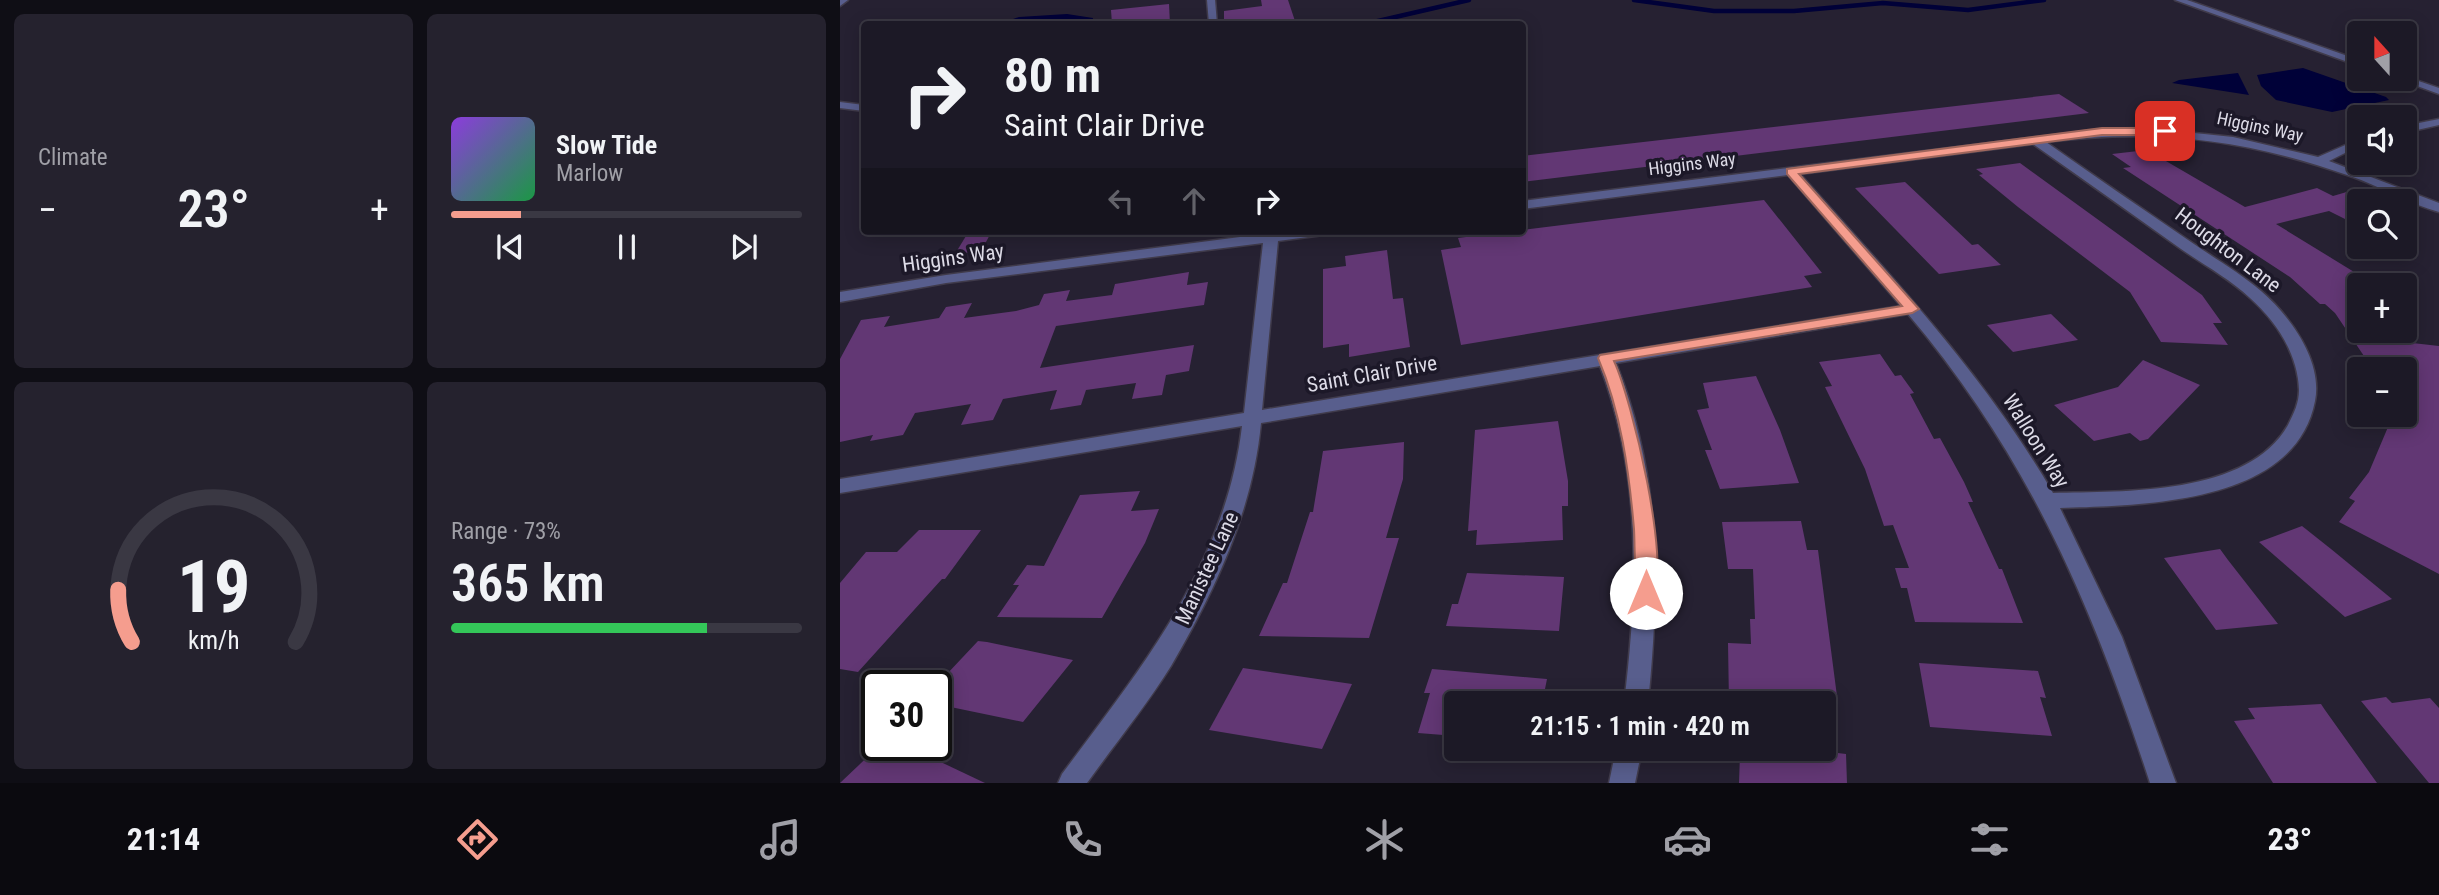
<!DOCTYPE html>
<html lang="en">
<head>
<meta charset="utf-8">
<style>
	:root { --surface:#1c1926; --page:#25222e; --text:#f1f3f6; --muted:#a0a0a7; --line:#3a3843; --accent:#f59d8e }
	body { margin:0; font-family:"Roboto Condensed",sans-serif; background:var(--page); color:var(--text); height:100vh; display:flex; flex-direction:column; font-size:26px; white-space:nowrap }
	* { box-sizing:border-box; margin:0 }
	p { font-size:23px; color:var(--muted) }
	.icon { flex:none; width:38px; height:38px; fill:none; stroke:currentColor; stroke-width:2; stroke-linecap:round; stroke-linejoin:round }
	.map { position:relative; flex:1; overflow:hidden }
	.panel { display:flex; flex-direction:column; gap:14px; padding:14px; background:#0f0e15; width:840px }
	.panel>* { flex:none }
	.top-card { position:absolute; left:21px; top:21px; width:665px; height:214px; border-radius:7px; box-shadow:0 4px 18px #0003,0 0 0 2px var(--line); background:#1c1926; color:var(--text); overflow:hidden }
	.needle { width:46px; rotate:339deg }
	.controls { position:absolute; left:1507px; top:21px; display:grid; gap:14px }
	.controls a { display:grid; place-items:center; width:70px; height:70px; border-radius:7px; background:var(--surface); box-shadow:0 4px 18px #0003,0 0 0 2px var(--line); font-size:35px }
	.speed { position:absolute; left:21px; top:670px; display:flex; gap:14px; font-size:35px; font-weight:700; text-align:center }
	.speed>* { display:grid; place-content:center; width:91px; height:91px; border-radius:50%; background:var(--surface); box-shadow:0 4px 18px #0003,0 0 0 2px var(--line); line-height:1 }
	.speed .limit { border:4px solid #111; border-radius:10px; background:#fff; color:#111 }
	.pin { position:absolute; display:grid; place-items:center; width:60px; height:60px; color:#fff; margin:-30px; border-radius:14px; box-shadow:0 4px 10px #0006 }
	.me { position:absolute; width:77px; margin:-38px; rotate:0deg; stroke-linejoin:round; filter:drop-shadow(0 0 5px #0008) }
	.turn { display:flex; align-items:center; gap:24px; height:147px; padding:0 28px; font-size:32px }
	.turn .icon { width:91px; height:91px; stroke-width:2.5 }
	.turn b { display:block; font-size:49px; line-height:60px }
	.lanes { display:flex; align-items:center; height:66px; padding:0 28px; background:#0003; justify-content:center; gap:35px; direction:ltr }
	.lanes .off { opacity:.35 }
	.big { font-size:52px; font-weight:600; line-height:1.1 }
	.panel .tile { flex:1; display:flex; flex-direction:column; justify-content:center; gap:10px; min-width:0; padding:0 24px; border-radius:10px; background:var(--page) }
	.panel .dial { align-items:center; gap:0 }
	.dial svg { height:182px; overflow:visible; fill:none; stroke:var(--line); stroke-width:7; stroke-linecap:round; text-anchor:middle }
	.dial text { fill:var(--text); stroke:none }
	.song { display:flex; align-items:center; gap:21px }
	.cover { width:84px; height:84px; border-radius:10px; background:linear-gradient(135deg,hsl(270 70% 55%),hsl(140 70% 35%)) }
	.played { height:7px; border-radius:4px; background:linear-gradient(90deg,var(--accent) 20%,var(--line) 20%) }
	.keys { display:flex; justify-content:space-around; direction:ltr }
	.heat { display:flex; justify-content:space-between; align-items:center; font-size:38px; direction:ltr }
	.charge { height:10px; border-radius:5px; background:linear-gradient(90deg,#34c759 73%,var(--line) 0) }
	.panel .tiles { flex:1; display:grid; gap:14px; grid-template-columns:repeat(2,1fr) }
	.trip { position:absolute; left:604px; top:691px; width:392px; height:70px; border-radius:7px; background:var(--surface); box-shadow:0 4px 18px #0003,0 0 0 2px var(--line); font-weight:600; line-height:70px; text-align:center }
	.tabs { display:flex; height:112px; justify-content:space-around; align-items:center; background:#0b0a0f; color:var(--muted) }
	.tabs .icon { width:49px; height:49px }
	.tabs .current { color:var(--accent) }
	.tabs b { font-size:32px; color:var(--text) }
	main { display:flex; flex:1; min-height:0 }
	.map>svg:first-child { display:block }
</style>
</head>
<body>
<main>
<section class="panel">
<div class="tiles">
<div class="tile"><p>Climate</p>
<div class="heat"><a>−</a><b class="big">23°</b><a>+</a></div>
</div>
<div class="tile">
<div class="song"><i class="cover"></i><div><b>Slow Tide</b><p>Marlow</p></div></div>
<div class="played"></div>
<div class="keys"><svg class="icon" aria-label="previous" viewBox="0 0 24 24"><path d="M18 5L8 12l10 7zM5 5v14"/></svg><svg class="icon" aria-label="pause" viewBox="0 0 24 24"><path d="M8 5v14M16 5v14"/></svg><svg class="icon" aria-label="next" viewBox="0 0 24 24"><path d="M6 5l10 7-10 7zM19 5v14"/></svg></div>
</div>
<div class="tile dial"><svg viewBox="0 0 100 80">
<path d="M14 69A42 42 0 1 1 86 69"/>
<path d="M14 69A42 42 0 0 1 8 46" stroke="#f59d8e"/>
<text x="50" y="56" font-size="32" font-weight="700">19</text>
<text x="50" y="72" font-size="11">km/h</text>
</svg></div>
<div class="tile"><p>Range · 73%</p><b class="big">365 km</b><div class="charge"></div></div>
</div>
</section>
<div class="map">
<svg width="1599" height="783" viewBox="0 0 1599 783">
	<rect width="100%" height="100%" fill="#262132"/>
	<g fill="#000138">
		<path d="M227,14L253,18L252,24H159L179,17Z"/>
		<path d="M1463,68L1546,97L1549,100L1492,112L1436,100L1421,86L1417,75Z"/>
		<path d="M1398,73L1409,95L1332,83L1339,80Z"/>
	</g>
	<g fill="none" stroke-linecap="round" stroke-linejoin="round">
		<g stroke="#000138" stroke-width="4.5">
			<path d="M794,0L874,11H954L1043,3L1128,10L1204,0"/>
			<path d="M525,24L629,0"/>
		</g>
	</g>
	<g fill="#623774">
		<path d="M421,0H448L456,24H384V11L422,6Z"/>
		<path d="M329,4L330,24H272L271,10Z"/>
		<path d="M1219,94L1249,113L682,182V156Z"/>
		<path d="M1307,150L1405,207L1477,188L1493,196L1510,191L1519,196V226L1489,211L1436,224L1519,275V337L1599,346V574L1499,522L1515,501L1509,498L1529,472L1548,427L1547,415H1564V369L1530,365L1495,313L1485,304H1480L1450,277L1283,168L1291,167L1272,154Z"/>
		<path d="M1180,163L1362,295L1382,323H1373L1388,345L1321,342L1290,292L1178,207L1139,175L1143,174L1136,169Z"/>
		<path d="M1065,182L1132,245L1138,244L1161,265L1099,274L1015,188Z"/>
		<path d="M924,200L982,273L964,276L972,287L621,345L601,250L621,247L618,238Z"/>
		<path d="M129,231H152L141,251L115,254Z"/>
		<path d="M547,250L553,299L563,298L570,347L509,357V344L483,348V269L506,266L505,256Z"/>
		<path d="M349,272L347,285L368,282L364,305L216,326L200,368L354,345L349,371L326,375L322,395L292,399L296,383L246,390L241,405L210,410L217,390L163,399L153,420L121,425L131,404L75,413L63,435L30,441L33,435L0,442V359L21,320L50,316L44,327L99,318L106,307L132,303L124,318L176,311L199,305L204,294L230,290L226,301L272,295L275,284Z"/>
		<path d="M1211,314L1238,340L1173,352L1147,325Z"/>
		<path d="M1040,354L1055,376L1061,375L1074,393L1070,394L1094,439L1100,438L1124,482L1133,502H1128L1159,569H1162L1183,623L1075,622L1067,588H1061L1055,568H1069L1053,525L1044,526L1025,469L985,387L992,386L979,362Z"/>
		<path d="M1303,360L1360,385L1308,439L1300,441L1290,433L1254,441L1214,405L1278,387Z"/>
		<path d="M916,376L940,430L959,483L880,489L865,450H872L857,410L869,408L863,383Z"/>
		<path d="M718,421L728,481V506H722L723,540L636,545L637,530L628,531L635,430Z"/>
		<path d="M564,442L563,479L546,538H559L529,638L419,636L443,583H447L470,512H473L483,451Z"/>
		<path d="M300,491L291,511L319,509L305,543L262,618L157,617L179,585H173L187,565L204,566L240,495Z"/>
		<path d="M961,521L967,550H978L998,704H889L888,643L911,644L910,619H915L913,569H888L882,522Z"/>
		<path d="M1462,526L1491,549L1552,599L1505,617L1419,542Z"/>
		<path d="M79,530H141L105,579H102L18,672L0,669V583L26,552H57Z"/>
		<path d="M1380,549L1388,560L1438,624L1376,630L1324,558Z"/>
		<path d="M627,573L724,577L719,631L606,626L612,604H618Z"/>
		<path d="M138,641L147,642L233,660L183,722L96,704V673L106,675Z"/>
		<path d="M1079,663L1198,671L1206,698L1200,697L1212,736L1090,727Z"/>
		<path d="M403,668L512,684L482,749L369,730Z"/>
		<path d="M592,669L707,679L702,704H616V736L578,733L590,693H584Z"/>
		<path d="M1546,697L1552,703L1590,698L1599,708V783H1589L1521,701Z"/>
		<path d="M1481,704L1485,710L1537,783H1433L1394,721L1415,719L1408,708Z"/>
		<path d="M39,746H67L145,783H0Z"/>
		<path d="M911,749H965L1006,754L1007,783H899L900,754L910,756Z"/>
	</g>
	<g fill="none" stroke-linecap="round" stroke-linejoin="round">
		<g stroke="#403b4b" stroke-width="3">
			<g id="minor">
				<path d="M0,0H8L0,6Z"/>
				<path d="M367,0H375L377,24H369Z"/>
				<path d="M0,102L24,105V111L0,108Z"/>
				<path d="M1599,119V125L1564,133V126Z"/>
				<path d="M1306,128L1393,137L1478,157L1519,139V146L1489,161L1599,203V212C1569,204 1540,186 1510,176C1404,139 1317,128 1206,142C1254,176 1303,209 1351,242C1374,258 1400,273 1421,291C1450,316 1483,361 1475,401C1455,505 1302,505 1220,508L1282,637L1336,783H1310C1253,607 1189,457 1068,314L776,363C821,476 820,584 808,704H784C798,588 802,476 760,366L421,423C413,510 375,591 331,666C306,706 275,744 247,783H218L222,774C302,667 386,564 402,426L0,493V479L404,413L423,243L106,283L0,302V292L106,275L431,233L490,231L483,235L438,241L422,410L1061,306L948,175L682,209V201L1262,129ZM1193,144C1243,179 1292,214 1341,249C1364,265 1390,279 1410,298C1436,321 1458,354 1459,390C1459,403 1454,413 1448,425C1408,496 1283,491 1213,493C1144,374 1051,276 960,174Z"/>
				<path d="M776,749H802L795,783H769Z"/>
			</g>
		</g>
		<g stroke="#403b4b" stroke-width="3">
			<g id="tertiary">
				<path d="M1335,0H1347L1519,60V66Z"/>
				<path d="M1564,76L1599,88V94L1558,79H1564Z"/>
			</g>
		</g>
		<use href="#minor" fill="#585e8d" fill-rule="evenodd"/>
		<use href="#tertiary" fill="#585e8d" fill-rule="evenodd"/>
	</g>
	<path fill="#f59d8e" stroke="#9f665c" stroke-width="2" d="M1262,128H1325L1330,131L1325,135H1262L959,174L1079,309L1072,313L774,361C792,400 831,563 813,599H799C794,589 795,544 794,529C789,471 781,412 758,358L760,355L1062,306L947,174V169Z"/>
	<g text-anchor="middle" stroke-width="7" stroke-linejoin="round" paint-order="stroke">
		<g font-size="18" fill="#dddbe7" stroke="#1c1828">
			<text transform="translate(1420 127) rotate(12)" y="6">Higgins Way</text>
			<text transform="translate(852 164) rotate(-7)" y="6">Higgins Way</text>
		</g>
		<g font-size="21" fill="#dddbe7" stroke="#1c1828">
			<text transform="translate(1388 250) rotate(37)" y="7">Houghton Lane</text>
			<text transform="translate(113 258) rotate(-8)" y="7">Higgins Way</text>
			<text transform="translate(532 374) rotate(-10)" y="7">Saint Clair Drive</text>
			<text transform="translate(1196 441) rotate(58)" y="7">Walloon Way</text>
			<text transform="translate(367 568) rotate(-65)" y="7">Manistee Lane</text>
		</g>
	</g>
</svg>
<div class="controls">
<a><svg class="needle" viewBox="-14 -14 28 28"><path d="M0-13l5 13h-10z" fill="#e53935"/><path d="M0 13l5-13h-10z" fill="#a0a0a7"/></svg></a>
<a><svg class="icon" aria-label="sound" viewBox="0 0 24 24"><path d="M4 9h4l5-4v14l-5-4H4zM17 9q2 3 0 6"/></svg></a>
<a><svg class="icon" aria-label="search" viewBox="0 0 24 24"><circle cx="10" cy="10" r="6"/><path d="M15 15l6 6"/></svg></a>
<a>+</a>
<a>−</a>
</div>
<div class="speed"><div class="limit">30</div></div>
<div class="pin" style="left:1325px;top:131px;background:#d93025"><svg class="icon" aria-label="arrive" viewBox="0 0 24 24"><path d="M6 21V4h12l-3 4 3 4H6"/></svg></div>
<svg class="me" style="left:806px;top:593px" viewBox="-20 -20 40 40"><circle r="19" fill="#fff"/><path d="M0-13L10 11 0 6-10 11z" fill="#f59d8e"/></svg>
<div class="trip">21:15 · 1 min · 420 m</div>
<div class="top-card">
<div class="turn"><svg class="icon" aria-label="right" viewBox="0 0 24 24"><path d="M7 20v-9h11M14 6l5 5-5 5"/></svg><div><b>80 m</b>Saint Clair Drive</div></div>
<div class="lanes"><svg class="icon off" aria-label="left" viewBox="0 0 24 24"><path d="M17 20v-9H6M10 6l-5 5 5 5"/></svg><svg class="icon off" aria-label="ahead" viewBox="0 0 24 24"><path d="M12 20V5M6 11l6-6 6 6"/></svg><svg class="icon" aria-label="right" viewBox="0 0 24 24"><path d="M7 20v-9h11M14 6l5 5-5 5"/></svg></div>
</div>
</div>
</main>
<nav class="tabs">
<b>21:14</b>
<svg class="icon current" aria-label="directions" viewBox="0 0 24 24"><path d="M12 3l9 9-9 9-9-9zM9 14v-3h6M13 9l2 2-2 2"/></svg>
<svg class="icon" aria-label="music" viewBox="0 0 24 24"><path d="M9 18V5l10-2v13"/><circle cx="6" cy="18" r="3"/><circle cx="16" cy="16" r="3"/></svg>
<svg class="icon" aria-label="phone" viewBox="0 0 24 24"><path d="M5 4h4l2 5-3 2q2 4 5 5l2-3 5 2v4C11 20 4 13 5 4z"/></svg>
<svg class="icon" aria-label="climate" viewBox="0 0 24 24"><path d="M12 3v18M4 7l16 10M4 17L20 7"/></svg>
<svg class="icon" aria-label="car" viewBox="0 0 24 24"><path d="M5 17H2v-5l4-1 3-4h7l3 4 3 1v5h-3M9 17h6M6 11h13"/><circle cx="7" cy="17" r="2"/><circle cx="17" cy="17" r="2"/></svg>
<svg class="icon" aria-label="filters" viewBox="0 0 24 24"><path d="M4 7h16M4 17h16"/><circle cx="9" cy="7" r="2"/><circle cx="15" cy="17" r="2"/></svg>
<b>23°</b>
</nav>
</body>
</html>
